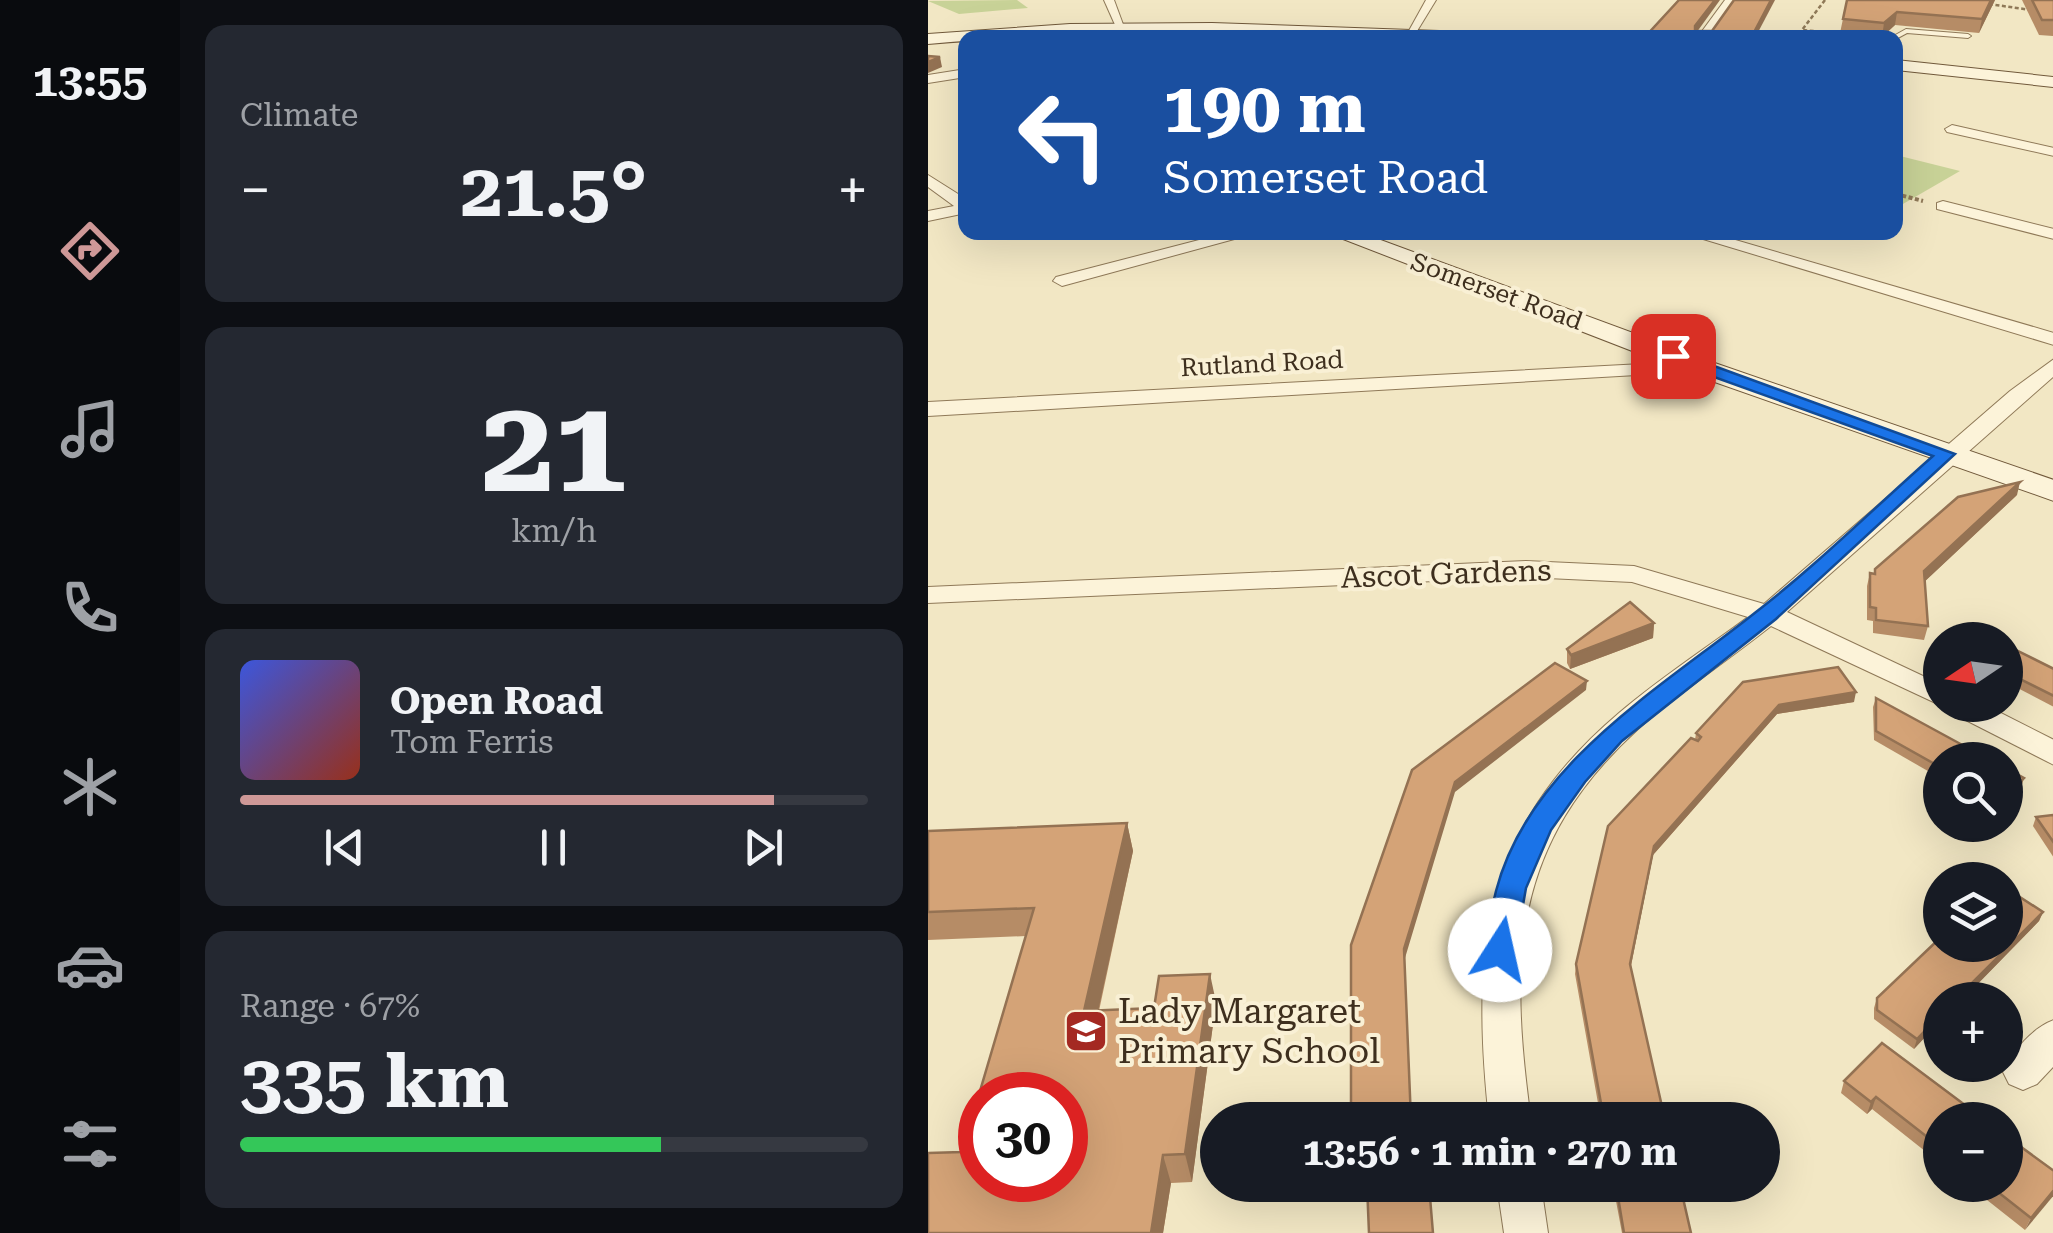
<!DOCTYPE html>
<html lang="en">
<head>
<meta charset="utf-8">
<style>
	:root { --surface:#171b24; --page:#242831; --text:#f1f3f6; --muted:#9ea1a6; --line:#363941; --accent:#ce9897 }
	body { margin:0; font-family:"Roboto Serif",serif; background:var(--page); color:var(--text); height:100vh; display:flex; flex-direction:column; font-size:38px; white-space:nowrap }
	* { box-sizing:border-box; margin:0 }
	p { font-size:32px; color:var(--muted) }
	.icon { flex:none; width:55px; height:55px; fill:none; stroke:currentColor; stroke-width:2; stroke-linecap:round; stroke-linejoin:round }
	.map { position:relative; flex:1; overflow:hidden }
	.drawer { display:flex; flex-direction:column; gap:25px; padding:25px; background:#0d0f14; width:748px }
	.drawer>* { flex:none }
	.guide { position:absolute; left:30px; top:30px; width:945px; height:210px; border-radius:20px; box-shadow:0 10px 40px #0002; background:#1a4fa0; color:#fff; overflow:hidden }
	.needle { width:65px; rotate:257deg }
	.fabs { position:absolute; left:995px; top:622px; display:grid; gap:20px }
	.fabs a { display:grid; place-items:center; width:100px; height:100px; border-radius:50%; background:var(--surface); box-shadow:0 10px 40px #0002; font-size:50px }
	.speed { position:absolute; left:30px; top:1072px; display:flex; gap:20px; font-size:50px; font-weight:700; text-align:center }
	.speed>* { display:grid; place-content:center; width:130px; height:130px; border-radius:50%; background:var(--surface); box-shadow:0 10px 40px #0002; line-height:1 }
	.speed .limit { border:15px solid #d22; background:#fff; color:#111 }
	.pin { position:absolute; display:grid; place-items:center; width:85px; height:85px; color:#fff; margin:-42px; border-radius:20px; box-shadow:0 5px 15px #0006 }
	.me { position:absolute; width:110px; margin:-55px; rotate:10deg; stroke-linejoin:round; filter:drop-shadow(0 0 8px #0008) }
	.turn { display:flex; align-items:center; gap:35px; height:210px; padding:0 40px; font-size:45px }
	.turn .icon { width:130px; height:130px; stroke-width:2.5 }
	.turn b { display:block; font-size:70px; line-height:85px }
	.big { font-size:75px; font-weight:700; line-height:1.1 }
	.drawer .tile { flex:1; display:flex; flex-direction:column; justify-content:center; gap:15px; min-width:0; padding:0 35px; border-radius:20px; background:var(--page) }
	.drawer .dial { align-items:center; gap:0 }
	.dial b { font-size:130px; line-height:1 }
	.song { display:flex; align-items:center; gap:30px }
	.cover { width:120px; height:120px; border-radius:15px; background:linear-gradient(135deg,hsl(230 70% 55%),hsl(10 70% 35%)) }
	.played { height:10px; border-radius:5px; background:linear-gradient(90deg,var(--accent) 85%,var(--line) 85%) }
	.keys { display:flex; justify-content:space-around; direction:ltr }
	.heat { display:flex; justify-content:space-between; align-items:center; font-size:55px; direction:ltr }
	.charge { height:15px; border-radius:8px; background:linear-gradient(90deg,#34c759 67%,var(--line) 0) }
	.trip { position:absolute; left:272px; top:1102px; width:580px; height:100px; border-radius:50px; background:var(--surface); box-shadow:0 10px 40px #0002; font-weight:700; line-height:100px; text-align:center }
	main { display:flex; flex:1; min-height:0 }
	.tabs { display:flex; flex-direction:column; width:180px; justify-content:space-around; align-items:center; background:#090b0e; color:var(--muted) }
	.tabs .icon { width:70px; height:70px }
	.tabs .selected { color:var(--accent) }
	.tabs b { font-size:45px; color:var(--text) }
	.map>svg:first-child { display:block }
</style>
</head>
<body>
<main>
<nav class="tabs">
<b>13:55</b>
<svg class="icon selected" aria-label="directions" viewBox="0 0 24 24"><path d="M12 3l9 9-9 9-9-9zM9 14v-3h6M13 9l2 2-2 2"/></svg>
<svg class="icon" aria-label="music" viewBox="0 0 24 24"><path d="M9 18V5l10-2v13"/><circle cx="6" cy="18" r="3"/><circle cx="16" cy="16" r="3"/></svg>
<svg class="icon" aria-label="phone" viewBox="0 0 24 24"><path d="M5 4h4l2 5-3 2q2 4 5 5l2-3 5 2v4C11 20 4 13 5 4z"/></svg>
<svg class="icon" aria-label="climate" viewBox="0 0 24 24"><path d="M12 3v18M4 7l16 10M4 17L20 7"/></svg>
<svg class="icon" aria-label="car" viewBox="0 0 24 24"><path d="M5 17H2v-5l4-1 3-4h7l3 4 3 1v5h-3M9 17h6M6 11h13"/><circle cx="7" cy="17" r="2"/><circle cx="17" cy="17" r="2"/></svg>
<svg class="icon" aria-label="filters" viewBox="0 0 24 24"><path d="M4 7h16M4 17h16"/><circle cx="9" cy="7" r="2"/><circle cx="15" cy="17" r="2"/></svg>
</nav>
<section class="drawer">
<div class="tile"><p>Climate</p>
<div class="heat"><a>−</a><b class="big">21.5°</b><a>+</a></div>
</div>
<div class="tile dial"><b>21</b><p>km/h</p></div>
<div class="tile">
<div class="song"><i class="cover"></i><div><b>Open Road</b><p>Tom Ferris</p></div></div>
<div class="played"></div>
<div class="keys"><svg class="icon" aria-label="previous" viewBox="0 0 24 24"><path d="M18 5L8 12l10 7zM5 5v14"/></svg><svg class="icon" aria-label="pause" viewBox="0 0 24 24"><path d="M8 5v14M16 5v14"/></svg><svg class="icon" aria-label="next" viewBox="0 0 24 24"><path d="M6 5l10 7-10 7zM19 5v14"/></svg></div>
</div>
<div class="tile"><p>Range · 67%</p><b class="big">335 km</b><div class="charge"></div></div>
</section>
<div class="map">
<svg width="1126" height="1233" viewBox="0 0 1126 1233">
	<rect width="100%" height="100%" fill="#f2e7c4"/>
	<g fill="#c8d297">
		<path d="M89,0L100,8L31,14L0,1Z"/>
		<path d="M968,155L1032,171L968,208Z"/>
	</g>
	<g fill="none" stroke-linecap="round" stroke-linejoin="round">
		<g stroke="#8f7958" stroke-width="2">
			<path id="lane" d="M978,29L1040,34L1043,36L1040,38L979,33L968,39L962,38Z"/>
		</g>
		<g stroke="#8f7958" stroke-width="2">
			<g id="street">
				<path d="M176,0H186L196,27H188Z"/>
				<path d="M498,0H508L486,36H478Z"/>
				<path d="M797,0H807L780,38H769Z"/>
				<path d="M38,69V77L0,83V75Z"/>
				<path d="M1024,125L1126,148V156L1019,132L1017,129Z"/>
				<path d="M0,175L38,199V213L0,221V211L26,206L0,187Z"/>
				<path d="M1015,201L1126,229V239L1009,209V203Z"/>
				<path d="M302,232H332L134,286L125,281L128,277Z"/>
				<path d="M752,232H780L1126,333V345Z"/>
				<path d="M1126,359V376L859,612L1012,684V705L843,626C799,661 752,692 710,729C583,845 581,960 603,1120H561C543,952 554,829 691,713C732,678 777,649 820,617L704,582L598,577L0,603V587L598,561L706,566L836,604L1082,391Z"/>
				<path d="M771,361L778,363L781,367L778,371L0,416V402Z"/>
				<path d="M1018,705H1057L1126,740V765L1022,712Z"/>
				<path d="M1126,1020V1066L1109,1084L1095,1090L1081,1084L1075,1072C1085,1051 1104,1028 1126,1020Z"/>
				<path d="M569,1185H613L620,1233H576Z"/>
			</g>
		</g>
		<g stroke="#71593b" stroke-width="2">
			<g id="secondary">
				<path d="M284,23L568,33L575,38C383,38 188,27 0,44V34L142,24Z"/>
				<path d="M968,60L1126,77V87L968,70Z"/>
				<path d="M397,232H431L781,361L1126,480V501L761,373Z"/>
			</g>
		</g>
		<g stroke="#8f7958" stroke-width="2.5" stroke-dasharray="4 2.5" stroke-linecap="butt">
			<path d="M897,0L874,30L949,37"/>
			<path d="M1061,4L1103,10"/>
		</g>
		<path stroke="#8f7958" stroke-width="4" stroke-dasharray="4 2.5" stroke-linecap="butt" d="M968,194L995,201"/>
		<use href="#lane" fill="#fcf3d9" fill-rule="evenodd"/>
		<use href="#street" fill="#fcf3d9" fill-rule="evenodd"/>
		<use href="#secondary" fill="#fcf3d9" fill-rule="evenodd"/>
	</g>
	<g fill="#b68c66">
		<path d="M919,0H1067L1051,33L967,25L954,37L912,33Z"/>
		<path d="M1094,0H1126V36L1111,35Z"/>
		<path d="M1089,495L997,581L1000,626L996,640L945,633V621L939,620V586L942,573H946L947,569Z"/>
		<path d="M726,623L725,638L642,669L639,663V649Z"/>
		<path d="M1078,645L1126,669V707L1078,682Z"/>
		<path d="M815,682L926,702L849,714L725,855L703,966L737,1120H673L647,974L648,964L767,740L768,733Z"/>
		<path d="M948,698L1012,760V778L946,740L945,707Z"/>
		<path d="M1126,815V858L1105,826L1108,817Z"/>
		<path d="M199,823L205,851L171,1011L226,1008L288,1002L264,1182L243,1183L235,1233H0L34,1152L98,936L0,940V831Z"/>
		<path d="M1115,912L1111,921L1034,1000H1012V1021L986,1049L946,1019V1008L949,998Z"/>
		<path d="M916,1081L1012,1120V1163L944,1109L939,1114L913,1093Z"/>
		<path d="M1126,1171L1097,1230L1040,1185H1078Z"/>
		<path d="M685,1185H752L763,1233H694Z"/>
	</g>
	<g fill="#947253">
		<path d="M787,0H792L766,36L767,26Z"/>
		<path d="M843,0H847L827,38H823Z"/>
		<path d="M1063,0H1067L1051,33L1054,19Z"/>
		<path d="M969,12L967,25L954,37L956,23Z"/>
		<path d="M12,57L14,67L0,73V62Z"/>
		<path d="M1092,482L1089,495L993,585L996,571Z"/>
		<path d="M726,623L725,638L642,669L643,655Z"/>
		<path d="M659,681L658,690L527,792L477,958L476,949L527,782Z"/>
		<path d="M928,692L926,702L849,714L725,855L701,974L726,846L851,705Z"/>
		<path d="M1096,778L1093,788L1078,803V796Z"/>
		<path d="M199,823L205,851L164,1039L156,1011Z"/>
		<path d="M1115,912L1111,921L1034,1000H1027Z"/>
		<path d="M282,974L288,1002L264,1182L257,1154Z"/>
		<path d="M1012,1015V1021L986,1049L989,1039Z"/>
		<path d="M948,1097L944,1109L939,1114L943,1102Z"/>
		<path d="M235,1155L243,1183L235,1233H223Z"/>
		<path d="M1126,1190V1195L1097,1230L1103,1218Z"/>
	</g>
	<g fill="#d4a377" stroke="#947253" stroke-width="2.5" fill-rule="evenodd">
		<path d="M751,0H787L767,26V31H784L806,0H843L823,38H716Z"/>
		<path d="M919,0H1063L1054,19L969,12L956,23L915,19Z"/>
		<path d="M1104,0H1126V20H1114Z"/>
		<path d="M0,56L12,57L0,62Z"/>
		<path d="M1092,482L996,571L1000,626L948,620V608L942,607V573L947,574V569L1030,497Z"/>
		<path d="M702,602L726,623L643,655L639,649Z"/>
		<path d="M1043,628L1068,640H1037Z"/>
		<path d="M1078,645L1126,669V696L1078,672Z"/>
		<path d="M627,663L659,681L527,782L476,949L483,1120H423V945L484,770Z"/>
		<path d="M910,667L928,692L851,705L726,846L702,964L737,1120H676L648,964L680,826L763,738L770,741L773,737L768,733L815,682Z"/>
		<path d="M948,698L1062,760H1012V767L948,731Z"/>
		<path d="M1078,768L1096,778L1078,796Z"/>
		<path d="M1126,815V843L1108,817Z"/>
		<path d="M199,823L156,1011L226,1008L231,976L282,974L257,1154L235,1155L223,1233H0V1153L34,1152L106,908L0,912V831ZM52,1095H138V1180H52Z"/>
		<path d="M1078,888L1115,912L1027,1000H1012V1015L989,1039L949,1010V998L1012,938V945H1078Z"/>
		<path d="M954,1043L1057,1120H1012V1147L948,1097L943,1102L916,1081Z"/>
		<path d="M1078,1136L1126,1171V1190L1103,1218L1061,1185H1078Z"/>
		<path d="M439,1185H501L505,1233H441Z"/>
		<path d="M688,1185H752L763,1233H696Z"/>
	</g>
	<path fill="#1a73e8" stroke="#114b97" stroke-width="2.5" d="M745,351L1027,454L848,619L694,741L657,782L623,830L598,888L587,950L583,959L572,963L561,959L557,950C561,931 563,910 568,891C601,764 733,688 828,612C890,564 946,508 1005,456L739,360V353Z"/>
	<defs>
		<g id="school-square" transform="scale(2.25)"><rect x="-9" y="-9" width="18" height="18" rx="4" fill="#a42922" stroke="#f9f0d5"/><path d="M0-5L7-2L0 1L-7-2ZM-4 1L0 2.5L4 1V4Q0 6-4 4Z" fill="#fff"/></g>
	</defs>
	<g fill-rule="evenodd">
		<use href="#school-square" x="158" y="1031"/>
	</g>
	<g text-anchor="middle" stroke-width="8" stroke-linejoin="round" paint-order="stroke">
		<g font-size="25" fill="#3e2f1e" stroke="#f9f0d5">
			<text transform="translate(569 291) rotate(20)" y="9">Somerset Road</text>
			<text transform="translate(334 363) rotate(-3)" y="9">Rutland Road</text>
		</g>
		<g font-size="30" fill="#3e2f1e" stroke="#f9f0d5">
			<text transform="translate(518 574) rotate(-2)" y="10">Ascot Gardens</text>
		</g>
		<g font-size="35" fill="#3e2f1e" stroke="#f9f0d5" text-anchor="start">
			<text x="190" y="1023">Lady Margaret<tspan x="190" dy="40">Primary School</tspan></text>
		</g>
	</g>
</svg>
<div class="fabs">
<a><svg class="needle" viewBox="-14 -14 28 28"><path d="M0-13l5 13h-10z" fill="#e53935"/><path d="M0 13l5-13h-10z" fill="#9ea1a6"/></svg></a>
<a><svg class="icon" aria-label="search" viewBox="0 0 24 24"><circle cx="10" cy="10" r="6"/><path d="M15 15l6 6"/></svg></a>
<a><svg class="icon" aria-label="layers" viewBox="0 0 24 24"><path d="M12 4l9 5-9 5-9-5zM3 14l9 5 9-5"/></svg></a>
<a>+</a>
<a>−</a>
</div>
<div class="speed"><div class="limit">30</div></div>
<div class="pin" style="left:745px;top:356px;background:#d93025"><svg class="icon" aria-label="arrive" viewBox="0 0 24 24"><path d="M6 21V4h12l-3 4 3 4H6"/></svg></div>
<svg class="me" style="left:572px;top:950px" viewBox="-20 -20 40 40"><circle r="19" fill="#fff"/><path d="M0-13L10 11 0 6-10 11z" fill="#1a73e8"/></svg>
<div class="trip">13:56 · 1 min · 270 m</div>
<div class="guide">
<div class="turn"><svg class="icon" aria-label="left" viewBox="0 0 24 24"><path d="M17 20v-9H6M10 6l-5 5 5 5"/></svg><div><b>190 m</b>Somerset Road</div></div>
</div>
</div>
</main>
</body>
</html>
